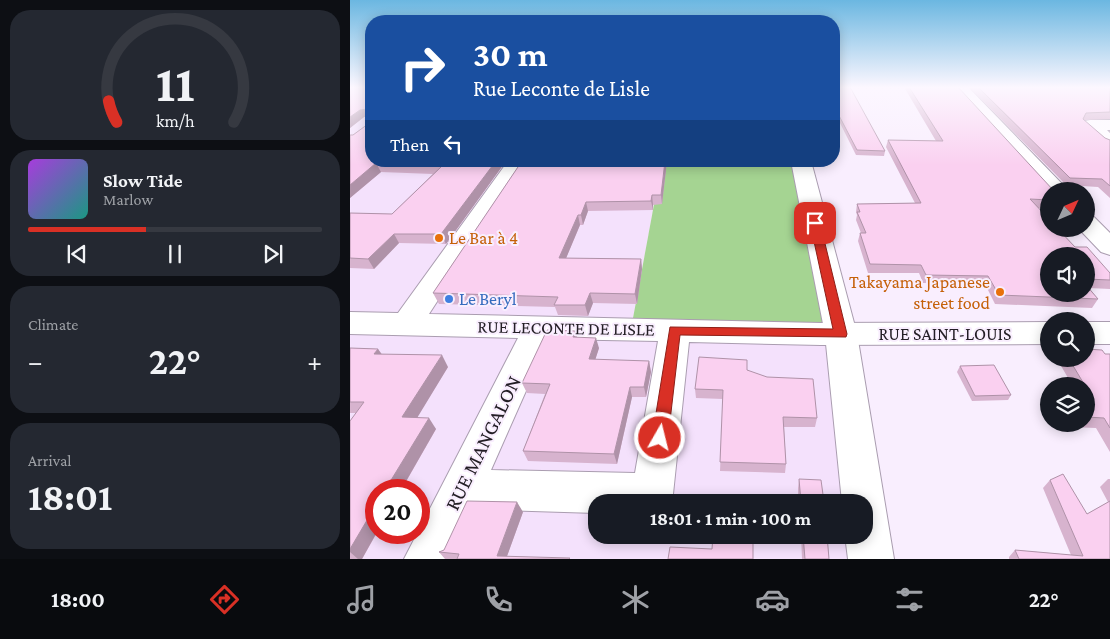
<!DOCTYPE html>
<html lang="en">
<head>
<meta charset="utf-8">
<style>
	:root { --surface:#171b24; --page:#242831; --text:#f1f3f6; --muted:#9ea1a6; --line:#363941; --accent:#d93025 }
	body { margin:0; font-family:"Crimson Pro",serif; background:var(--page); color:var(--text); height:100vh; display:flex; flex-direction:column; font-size:19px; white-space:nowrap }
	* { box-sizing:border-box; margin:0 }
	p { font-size:16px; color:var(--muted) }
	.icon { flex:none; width:28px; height:28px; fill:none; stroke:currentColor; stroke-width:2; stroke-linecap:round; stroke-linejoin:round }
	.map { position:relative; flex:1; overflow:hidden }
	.sheet { display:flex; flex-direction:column; gap:10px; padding:10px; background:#0d0f14; width:350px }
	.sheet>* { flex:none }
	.top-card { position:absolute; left:15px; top:15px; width:475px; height:152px; border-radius:20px; box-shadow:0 2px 12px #0003; background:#1a4fa0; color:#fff; overflow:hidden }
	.needle { width:32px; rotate:46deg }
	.controls { position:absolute; left:690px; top:182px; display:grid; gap:10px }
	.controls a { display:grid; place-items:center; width:55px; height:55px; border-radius:50%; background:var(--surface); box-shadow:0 2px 12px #0003; font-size:25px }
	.speed { position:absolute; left:15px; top:479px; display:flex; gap:10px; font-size:25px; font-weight:700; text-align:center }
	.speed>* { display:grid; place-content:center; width:65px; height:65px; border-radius:50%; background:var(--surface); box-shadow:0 2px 12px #0003; line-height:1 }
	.speed .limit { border:8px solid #d22; background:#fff; color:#111 }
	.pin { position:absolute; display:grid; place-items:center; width:42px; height:42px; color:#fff; margin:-21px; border-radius:10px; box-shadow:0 2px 8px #0006 }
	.me { position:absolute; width:55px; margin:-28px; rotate:8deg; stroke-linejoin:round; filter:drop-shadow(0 0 4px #0008) }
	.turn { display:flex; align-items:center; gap:18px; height:105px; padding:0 25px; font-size:22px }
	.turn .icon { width:65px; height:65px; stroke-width:2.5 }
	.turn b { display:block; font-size:35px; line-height:42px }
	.then { display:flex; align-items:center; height:48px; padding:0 25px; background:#0003; gap:10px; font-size:19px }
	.big { font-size:38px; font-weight:700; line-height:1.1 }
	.sheet .card { flex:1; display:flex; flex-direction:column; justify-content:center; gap:8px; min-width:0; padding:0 18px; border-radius:20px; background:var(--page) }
	.sheet .dial { align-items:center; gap:0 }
	.dial svg { height:130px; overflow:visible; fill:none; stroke:var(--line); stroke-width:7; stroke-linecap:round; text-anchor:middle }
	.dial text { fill:var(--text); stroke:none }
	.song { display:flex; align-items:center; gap:15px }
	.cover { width:60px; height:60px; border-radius:8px; background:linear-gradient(135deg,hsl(280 70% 55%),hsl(170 70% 35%)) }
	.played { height:5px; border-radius:2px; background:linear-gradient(90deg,var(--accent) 40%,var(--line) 40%) }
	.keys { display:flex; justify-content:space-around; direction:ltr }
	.heat { display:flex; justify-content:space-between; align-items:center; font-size:28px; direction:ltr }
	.trip { position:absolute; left:238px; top:494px; width:285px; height:50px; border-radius:20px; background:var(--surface); box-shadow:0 2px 12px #0003; font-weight:700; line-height:50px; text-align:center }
	.dock { display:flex; height:80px; justify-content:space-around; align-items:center; background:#090b0e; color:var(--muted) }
	.dock .icon { width:35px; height:35px }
	.dock .on { color:var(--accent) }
	.dock b { font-size:22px; color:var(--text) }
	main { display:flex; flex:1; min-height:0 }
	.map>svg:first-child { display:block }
</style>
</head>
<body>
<main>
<section class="sheet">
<div class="card dial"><svg viewBox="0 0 100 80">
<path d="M14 69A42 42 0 1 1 86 69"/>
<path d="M14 69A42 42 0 0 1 9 56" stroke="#d93025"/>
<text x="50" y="56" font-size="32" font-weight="700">11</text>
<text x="50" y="72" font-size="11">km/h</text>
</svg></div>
<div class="card">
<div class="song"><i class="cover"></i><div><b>Slow Tide</b><p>Marlow</p></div></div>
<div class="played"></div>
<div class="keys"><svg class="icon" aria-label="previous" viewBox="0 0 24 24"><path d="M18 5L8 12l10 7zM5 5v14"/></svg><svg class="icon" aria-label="pause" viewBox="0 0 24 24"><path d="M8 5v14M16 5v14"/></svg><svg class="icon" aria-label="next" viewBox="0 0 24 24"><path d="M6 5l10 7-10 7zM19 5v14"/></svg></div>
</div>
<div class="card"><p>Climate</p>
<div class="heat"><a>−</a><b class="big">22°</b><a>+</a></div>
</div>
<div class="card"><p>Arrival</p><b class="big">18:01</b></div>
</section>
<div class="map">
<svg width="760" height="559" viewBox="0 0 760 559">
	<rect width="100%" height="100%" fill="#f9eefe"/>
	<path fill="#f4e1fc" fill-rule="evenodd" d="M0,87H21V161H312L281,329L491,334L513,502H246V535H514V508L520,559H0ZM26,490H69V532H26Z"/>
	<path fill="#a5d492" d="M312,161H451L491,334L281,329Z"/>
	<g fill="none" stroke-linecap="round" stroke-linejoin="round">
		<g stroke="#aa9db0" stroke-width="2">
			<g id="minor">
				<path d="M603,87H618L719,191H699V194Z"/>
				<path d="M740,120H760V130H757L760,133V147C749,145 738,134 731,125L734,121Z"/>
				<path d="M158,161H178L79,314L471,323L699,322V344L471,345L339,342L323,494L319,502H246V513L123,509L101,559H54L168,338L0,334V312L48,313ZM199,339L308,341L285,473L141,470Z"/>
				<path d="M736,215L744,217L760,233V255L751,252L729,229H736Z"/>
				<rect x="736" y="322" width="24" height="22"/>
			</g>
		</g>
		<g stroke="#aa9db0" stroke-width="2">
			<path id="major" d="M441,161H461L507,334L544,559H498L495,535H514V502H492L475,334Z"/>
		</g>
		<use href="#minor" fill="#fff" fill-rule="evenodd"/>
		<use href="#major" fill="#fff" fill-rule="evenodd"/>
	</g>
	<g fill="#d7b3ce" fill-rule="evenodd">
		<path d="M0,87H21V161H156L96,244L49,243L24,269L0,268V213L42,214L83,174L31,172L0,198V135H3L18,124V117H14L0,128Z"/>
		<path d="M484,87L535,151L534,156L506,155L484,111Z"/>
		<path d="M554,87H608L699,191V208H688L725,247L760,273V289L739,288L748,299L742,308L645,304L635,284L573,283L569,273H518L508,241L510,233H511L506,220L507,215L506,212L507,204L565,203L536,147L538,140L586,141ZM736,256V294H699Z"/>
		<path d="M619,87H760V119L733,120L755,138L760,140V198L748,187L716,185Z"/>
		<path d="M172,161H317L312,204L303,205V210L238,211L233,225H230L216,258L291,259L292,269L287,304L243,303L238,316L208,315L205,307L89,304L83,293Z"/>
		<path d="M225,331L227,337L249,348L245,360L299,361L301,372L296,397H282L267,464L178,461L173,451L195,394L177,393L172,383Z"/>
		<path d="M0,348L28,349L31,354L98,367L67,417L86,429L12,559H0V421L6,413H0Z"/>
		<path d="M755,354H760V452L746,428L719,427L718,424H736V386H705L708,382L721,383L707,359H736Z"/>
		<path d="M610,366L661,395L658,400L622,401L607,372Z"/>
		<path d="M397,370L467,418L465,427H434L436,464L435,473L370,471L373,399L346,398L345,389Z"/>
		<path d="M449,479L474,502H448V488Z"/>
		<path d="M758,479H760V559H659V557L665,550L721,555L693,488L700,480L737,514L758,502L750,487Z"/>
		<path d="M173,512L157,556L220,559H95L89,552L94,550Z"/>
		<path d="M451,535H477L479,559H452Z"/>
	</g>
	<g fill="#af92a8">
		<path d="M18,109L21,117H14L0,128V117L10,110Z"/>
		<path d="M146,161H156L96,244L91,234Z"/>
		<path d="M315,161H317L312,204L311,195Z"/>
		<path d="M26,163L31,172L0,198V185Z"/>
		<path d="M302,195L303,205V210L301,201Z"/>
		<path d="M236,202L238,211L233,225L231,215Z"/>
		<path d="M228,215L230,225L212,268L209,258Z"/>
		<path d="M44,234L49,243L24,269L18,259Z"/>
		<path d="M291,259L292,269L287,304L285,294Z"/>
		<path d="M240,293L243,303L238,316L235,305Z"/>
		<path d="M225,331L228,341L223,337Z"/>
		<path d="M246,338L249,348L242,370L239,359Z"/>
		<path d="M28,349L36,360L24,354Z"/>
		<path d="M92,355L98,367L61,428L52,417Z"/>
		<path d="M299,361L301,372L296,397L294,387Z"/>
		<path d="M280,387L282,397L267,464L264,454Z"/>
		<path d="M79,418L86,429L51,490H35Z"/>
		<path d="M167,502L173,512L156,559L147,556Z"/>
		<path d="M26,505V532H27L12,559H8L0,552V549Z"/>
	</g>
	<g fill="#fad0f0" stroke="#af92a8">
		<path d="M0,87H21V161H146L91,234H44L18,259L0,258V213L42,214L92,166L26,163L0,185V135H3L18,124V109L10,110L0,117Z"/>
		<path d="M484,87H500L535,151L507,150L484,106Z"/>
		<path d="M559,87H608L704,191H699V200L680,199L699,219V229H708L725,247H737L760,273V280L736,279V256H699V294H736V285L748,299L649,295L638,276L576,275L571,265L520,264L510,233H516L507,212H510L507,204L571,203L538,140L593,141Z"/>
		<path d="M628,87H760V112L736,113L733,119L755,138L760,140V186L752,179L720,178Z"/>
		<path d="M172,161H315L311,195H302L301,201L236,202L231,215H228L209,258L291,259L285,294L240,293L235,305H204L208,297L83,293Z"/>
		<path d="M197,330L225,331L223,337L246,338L239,359L299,361L294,387H280L264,454L173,451L200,384L172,383Z"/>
		<path d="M0,348L28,349L24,354L92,355L52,417L79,418L35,490H26V505L0,549V421L14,402H0Z"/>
		<path d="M736,349L752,350L755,354H760V428L754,418L736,417V386H710L708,382L734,384L719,359H736Z"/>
		<path d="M349,357L397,360V370L417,377L463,379L467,418L433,417L436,464L370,462L373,390L345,389Z"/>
		<path d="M644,365L661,395L625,396L610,366Z"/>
		<path d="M713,474L737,514L760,501V559H669L665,550L733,556L700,480Z"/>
		<path d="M449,479L471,480L474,502H451Z"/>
		<path d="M117,501L167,502L147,556L220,558L219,559H107L109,554L89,552L94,550Z"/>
		<path d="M363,535H403V559H318L320,547L362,549Z"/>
		<path d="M453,535H477L479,559H455Z"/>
	</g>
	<linearGradient id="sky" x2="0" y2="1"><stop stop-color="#6bb7e1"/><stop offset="0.53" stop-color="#fcf7ff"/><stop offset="1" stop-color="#fcf7ff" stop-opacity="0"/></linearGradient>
	<rect width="760" height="165" fill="url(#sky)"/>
	<path fill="#d93025" stroke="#8d1f18" d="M465,220L470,223L497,334L496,337L330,335L318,438L315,443L310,445L304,443L302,438L320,327L483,329L460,223Z"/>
	<g fill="#e8710a" stroke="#f9eefe" stroke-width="2">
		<circle cx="89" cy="238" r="5"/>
		<circle cx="650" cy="292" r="5"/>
	</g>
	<circle fill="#3f7fe0" stroke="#f9eefe" stroke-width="2" cx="99" cy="299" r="5"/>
	<g text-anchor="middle" stroke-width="4" stroke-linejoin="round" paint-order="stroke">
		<g font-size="18" fill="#c56008" stroke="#f9eefe" text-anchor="start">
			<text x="99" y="244">Le Bar à 4</text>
			<text x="640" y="288" text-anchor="end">Takayama Japanese<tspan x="640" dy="21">street food</tspan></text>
		</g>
		<g font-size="18" fill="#366cbe" stroke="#f9eefe" text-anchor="start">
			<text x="109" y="305">Le Beryl</text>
		</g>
		<g font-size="18" fill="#231e25" stroke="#f9eefe">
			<text transform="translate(216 328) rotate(1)" y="6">RUE LECONTE DE LISLE</text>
			<text x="595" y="340">RUE SAINT-LOUIS</text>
		</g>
		<g font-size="21" fill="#231e25" stroke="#f9eefe">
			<text transform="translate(133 443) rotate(-64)" y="7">RUE MANGALON</text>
		</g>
	</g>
</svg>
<div class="controls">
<a><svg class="needle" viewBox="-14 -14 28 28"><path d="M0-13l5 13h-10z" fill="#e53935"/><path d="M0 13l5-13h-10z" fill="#9ea1a6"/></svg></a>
<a><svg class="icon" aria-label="sound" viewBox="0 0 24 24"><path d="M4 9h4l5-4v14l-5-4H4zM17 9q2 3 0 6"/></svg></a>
<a><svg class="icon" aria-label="search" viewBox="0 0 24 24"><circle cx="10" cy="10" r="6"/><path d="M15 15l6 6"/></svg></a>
<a><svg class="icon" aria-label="layers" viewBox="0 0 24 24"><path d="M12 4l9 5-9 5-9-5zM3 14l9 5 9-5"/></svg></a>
</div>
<div class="speed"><div class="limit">20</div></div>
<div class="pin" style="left:465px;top:223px;background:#d93025"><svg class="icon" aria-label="arrive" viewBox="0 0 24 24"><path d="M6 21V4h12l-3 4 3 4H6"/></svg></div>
<svg class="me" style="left:310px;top:438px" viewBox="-20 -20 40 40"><circle r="17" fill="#d93025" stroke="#fff" stroke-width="3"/><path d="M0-11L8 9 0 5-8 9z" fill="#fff"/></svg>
<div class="trip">18:01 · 1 min · 100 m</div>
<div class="top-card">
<div class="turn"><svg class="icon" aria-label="right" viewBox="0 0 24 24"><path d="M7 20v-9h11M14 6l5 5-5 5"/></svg><div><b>30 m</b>Rue Leconte de Lisle</div></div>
<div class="then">Then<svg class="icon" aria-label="left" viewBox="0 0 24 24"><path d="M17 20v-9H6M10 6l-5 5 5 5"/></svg></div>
</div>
</div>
</main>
<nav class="dock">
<b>18:00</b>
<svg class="icon on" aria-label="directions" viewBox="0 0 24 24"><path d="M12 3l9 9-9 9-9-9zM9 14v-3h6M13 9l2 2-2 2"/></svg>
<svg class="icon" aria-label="music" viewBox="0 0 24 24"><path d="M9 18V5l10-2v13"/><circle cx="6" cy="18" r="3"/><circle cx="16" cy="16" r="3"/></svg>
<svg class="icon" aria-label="phone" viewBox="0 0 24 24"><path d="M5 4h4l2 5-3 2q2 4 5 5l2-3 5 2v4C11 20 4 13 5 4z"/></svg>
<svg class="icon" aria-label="climate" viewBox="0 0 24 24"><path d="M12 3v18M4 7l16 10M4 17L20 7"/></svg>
<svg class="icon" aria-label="car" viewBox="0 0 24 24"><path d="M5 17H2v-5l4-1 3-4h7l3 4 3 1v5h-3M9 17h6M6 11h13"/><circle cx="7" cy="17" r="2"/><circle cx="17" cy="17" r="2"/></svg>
<svg class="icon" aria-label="filters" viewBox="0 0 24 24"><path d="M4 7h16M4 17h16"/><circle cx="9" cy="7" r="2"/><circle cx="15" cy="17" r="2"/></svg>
<b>22°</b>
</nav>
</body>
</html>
